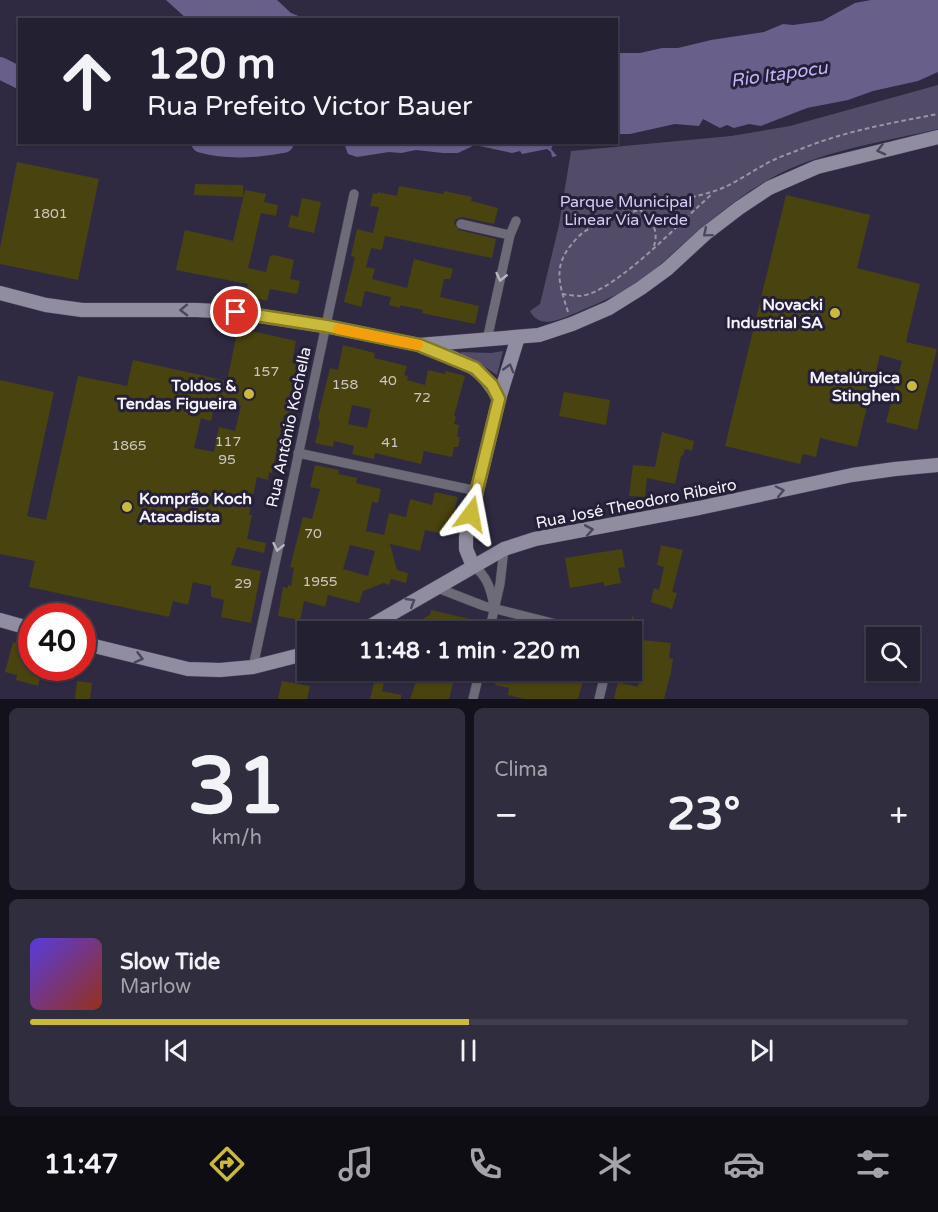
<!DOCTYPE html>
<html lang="pt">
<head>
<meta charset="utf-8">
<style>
	:root { --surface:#232032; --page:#2f2d3e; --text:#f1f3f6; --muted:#a3a3ac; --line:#403e4d; --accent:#caba3a }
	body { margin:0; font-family:"Varela Round",sans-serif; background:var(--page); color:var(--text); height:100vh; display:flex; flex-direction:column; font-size:22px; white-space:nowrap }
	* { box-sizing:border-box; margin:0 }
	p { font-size:20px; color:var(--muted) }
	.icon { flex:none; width:33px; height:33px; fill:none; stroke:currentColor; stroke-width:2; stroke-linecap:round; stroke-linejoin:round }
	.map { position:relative; height:699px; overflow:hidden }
	.details { display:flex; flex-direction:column; gap:9px; padding:9px; background:#13121c; flex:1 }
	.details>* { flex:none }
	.guide { position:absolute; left:18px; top:18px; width:600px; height:126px; border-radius:0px; box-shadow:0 2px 4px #0004,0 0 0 2px var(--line); background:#232032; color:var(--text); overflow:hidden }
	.buttons { position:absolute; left:866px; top:627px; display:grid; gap:12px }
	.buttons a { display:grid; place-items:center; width:54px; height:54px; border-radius:0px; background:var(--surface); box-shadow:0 2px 4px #0004,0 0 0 2px var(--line); font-size:30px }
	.speed { position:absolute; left:18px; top:603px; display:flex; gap:12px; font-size:30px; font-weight:700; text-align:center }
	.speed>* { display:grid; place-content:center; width:78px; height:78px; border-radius:50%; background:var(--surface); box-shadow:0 2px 4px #0004,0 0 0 2px var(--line); line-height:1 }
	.speed .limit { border:9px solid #d22; background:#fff; color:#111 }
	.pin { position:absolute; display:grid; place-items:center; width:51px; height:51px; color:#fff; margin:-26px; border:3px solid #fff; border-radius:50%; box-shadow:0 2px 6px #0007 }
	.me { position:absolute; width:66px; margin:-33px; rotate:13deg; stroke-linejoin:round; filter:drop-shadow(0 0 4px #0008) }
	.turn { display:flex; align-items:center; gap:21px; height:126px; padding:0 30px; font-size:27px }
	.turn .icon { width:78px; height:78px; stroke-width:2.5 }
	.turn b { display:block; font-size:42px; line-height:51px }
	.big { font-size:45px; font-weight:700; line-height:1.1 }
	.details .widget { flex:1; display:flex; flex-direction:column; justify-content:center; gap:9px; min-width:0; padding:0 21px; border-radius:9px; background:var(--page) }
	.details .dial { align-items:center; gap:0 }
	.dial b { font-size:78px; line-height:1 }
	.song { display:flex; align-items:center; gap:18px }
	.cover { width:72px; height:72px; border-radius:9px; background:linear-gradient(135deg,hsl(250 70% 55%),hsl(10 70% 35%)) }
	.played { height:6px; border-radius:3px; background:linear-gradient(90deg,var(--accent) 50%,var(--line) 50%) }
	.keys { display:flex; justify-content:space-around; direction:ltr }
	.heat { display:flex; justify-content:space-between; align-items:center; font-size:33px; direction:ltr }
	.details .tiles { flex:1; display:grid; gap:9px; grid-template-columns:1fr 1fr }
	.widget:last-child { grid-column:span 2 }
	.trip { position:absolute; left:297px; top:621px; width:345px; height:60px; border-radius:0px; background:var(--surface); box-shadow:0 2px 4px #0004,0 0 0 2px var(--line); font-weight:700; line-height:60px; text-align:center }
	.dock { display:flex; height:96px; justify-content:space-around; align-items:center; background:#0e0d14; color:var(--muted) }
	.dock .icon { width:42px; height:42px }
	.dock .active { color:var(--accent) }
	.dock b { font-size:27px; color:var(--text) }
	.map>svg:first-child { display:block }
</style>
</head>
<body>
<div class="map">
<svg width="938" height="699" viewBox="0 0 938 699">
	<rect width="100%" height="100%" fill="#2f2a42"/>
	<g fill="#524c69">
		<path d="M938,85V129C883,142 817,151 768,180C745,193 725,209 705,225C682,243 663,265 639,281C620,294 599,303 578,312C563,318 540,331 530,311L540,304L559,225L571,151L731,136L790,126Z"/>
		<path d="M503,351L497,375L476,361L462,355L461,352L491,353Z"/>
	</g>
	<g fill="#685f8b">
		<path d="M166,0H277L291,13L306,19H187Z"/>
		<path d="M871,0H938V72L918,81L873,91L848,100L807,108L761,126L749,124L734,128L727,125L720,128L703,119L699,126L675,124L630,134H617V53H640L662,48H678L711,40L764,32L783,24L793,25L822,21L855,3Z"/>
		<path d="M344,143H554L551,149L557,156L552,157L551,152L547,149L522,154L520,151L512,153L475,145L458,153H443L416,150L401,153L389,152L357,157L348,154Z"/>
	</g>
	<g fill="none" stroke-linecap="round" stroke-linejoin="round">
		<g stroke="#685f8b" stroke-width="22">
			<path d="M0,68L20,78"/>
			<path d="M202,142C228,149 257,147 283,142"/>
		</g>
	</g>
	<g fill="#49430f" fill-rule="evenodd">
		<path d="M17,162L99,179L78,280L0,264V248Z"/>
		<path d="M195,184L243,185V197L194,195Z"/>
		<path d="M399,186L443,194L444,191L472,197L471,201L498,208L494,224L462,217L456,219L454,223L459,230L496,239L492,258L385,236L382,250L371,248L366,267L375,269L372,279L407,288L414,259L453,269L450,279H444L440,297L479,306L475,324L422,313L423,310L400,305V308L389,305L391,297L365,291L361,307L344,302L355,257L351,256L357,229L373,233L379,207L370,206L373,193L377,194V192L397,196Z"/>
		<path d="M245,190L266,194L264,202L278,205L276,216L261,213L248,268L266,272L270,256L274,255L294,260L290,279L300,281L297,294L270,289L267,301L245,296L248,284L176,270L185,230L233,241Z"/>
		<path d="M786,195L870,215L857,268L920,284L906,342L937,349L917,430L886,422L902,361L880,355L857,447L820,438L816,457L803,454L800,464L725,446Z"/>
		<path d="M302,198L321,202L314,233L288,227L291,215L298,217Z"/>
		<path d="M238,328L296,341L292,363L305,366L294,417L284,415L272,473L269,472L268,480L257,477L249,515H252L247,539L266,543L264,553L237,547L231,565L261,571L251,623L221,617L224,600L211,597V586L193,582L188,605L173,601L169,617L29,587L35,561L0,554V380L54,392L27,516L46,520L78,376L127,386L133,360L227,381ZM215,401L241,406L235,431L219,427L214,452L194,448L201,418L211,421Z"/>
		<path d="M343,345L375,353L374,358L407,366L404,375L408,376L407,380L425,385L428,370L445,374L446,371L465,376L454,416L456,417L454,424L459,425L457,437H460L458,447H454L452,457L424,451L421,464L375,453L374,459L352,454L354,446L334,441L333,447L315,443L320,423L318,417L330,368L338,370ZM352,405L371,409L367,428L348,424Z"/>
		<path d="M564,392L610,400L606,425L559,416Z"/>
		<path d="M662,432L694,441L692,451L685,449L683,455L681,456L675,484L647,478L645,497L629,496L633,465L655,467Z"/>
		<path d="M315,465L339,470L338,474L357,478L356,483L381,489L378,503L372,502L366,531L384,535L389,513L406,517L410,499L432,505L435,492L458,497L448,535L425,530L420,551L390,544L397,570L408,573L406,583L391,579L389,585L384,583L363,591L359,603L328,595L325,607L304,601L300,620L278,616L283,587L288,588V585L291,586L294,568L290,567L303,517L312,519L320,489L310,487ZM350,545L375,551L368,576L343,569Z"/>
		<path d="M661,545L683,550L672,592L677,593L672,609L651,602L654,588L659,590L664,567L657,565Z"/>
		<path d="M622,549L625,567L618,568L621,583L604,586V582L570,588L565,558Z"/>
		<path d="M431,610L478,621L476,632H398L430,615Z"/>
		<path d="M632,614L642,640L671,643L669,658L673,659L671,672L664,699H614L618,682L638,687L641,664L632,663Z"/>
		<path d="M13,642L32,646V668H43L38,686L16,680L17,675L5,672Z"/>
		<path d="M420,670H456L449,699H410Z"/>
		<path d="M498,670H542L541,675L566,681L568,670H586L578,699H524L508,695L509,688L495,685Z"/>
		<path d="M376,673L386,675L382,691L401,695V699H370Z"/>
		<path d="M77,681L92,683L90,699H75Z"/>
		<path d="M282,681L310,686L307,699H278Z"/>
	</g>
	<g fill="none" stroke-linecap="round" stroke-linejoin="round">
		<g stroke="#4b465c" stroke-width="10">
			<g id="street">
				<path d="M461,224L510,235"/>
				<path d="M487,340L510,235L516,221"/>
				<path d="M298,453L477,491"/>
				<path d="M473,566C487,575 491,590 494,606"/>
				<path d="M435,587L484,606L588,632"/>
				<path d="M489,632L500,584L504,549"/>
				<path d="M253,667L354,194"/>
				<path d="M473,699L480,670"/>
				<path d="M599,699L606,670"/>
			</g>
		</g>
		<g stroke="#4b465c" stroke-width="15">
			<g id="secondary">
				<path d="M0,293L46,305L82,310H197L236,312L325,326L419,345L539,335L572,324L609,308L641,288L667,269L705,234L739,208L769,188L817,167L938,137"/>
				<path d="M423,347C460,361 480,362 499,399"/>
				<path d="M473,566L466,549V537L499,399L518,337"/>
				<path d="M0,620L32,629"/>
				<path d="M360,632L504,549L535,539L699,508L852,475L895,469L938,465"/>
				<path d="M82,643L188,669L220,670L253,667L308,653"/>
			</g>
		</g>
		<g stroke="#9895a5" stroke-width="2" stroke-dasharray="4.5 3" stroke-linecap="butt">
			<path d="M640,210C652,220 659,230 654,246"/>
			<path d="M562,294C568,295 575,296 581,296C617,291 683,219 712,194"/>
			<path d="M568,312C558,280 552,264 578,237C602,213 677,203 711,192C730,187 747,174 764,165C775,158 789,154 801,149C845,131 891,123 938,114"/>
		</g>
		<use href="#street" stroke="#6d6b77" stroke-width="9"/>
		<use href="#secondary" stroke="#908da1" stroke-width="14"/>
	</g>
	<defs><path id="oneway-chevron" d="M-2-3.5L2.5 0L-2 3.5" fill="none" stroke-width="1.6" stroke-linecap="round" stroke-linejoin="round" transform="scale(1.5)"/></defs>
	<g stroke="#4a465c">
		<use href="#oneway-chevron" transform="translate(881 150) rotate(166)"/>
		<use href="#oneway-chevron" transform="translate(707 233) rotate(140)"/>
		<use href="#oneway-chevron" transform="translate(184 310) rotate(179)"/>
		<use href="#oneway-chevron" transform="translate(509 368) rotate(-74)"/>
		<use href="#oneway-chevron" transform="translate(780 491) rotate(-12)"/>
		<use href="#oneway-chevron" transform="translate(589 530) rotate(-10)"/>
		<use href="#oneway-chevron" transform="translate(411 602) rotate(-31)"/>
		<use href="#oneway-chevron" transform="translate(139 658) rotate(15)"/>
	</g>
	<g stroke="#b8b6c1">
		<use href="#oneway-chevron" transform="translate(501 277) rotate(103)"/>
		<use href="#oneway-chevron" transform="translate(278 547) rotate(102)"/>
	</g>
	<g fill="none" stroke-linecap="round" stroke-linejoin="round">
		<g stroke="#837926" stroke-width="15">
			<path id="route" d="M236,312L326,326L419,345L475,368L492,385L499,399L471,514"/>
		</g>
		<use href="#route" stroke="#caba3a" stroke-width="10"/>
		<path stroke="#f59e0b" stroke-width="10" d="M338,329L418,345"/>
	</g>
	<g fill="#caba3a" stroke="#252037" stroke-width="2">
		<circle cx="835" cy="313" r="6"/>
		<circle cx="912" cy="386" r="6"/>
		<circle cx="249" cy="394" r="6"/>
		<circle cx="127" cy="507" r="6"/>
	</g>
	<g text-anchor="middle" stroke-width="6" stroke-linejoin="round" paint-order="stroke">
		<g font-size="14" fill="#cac7c2">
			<text x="50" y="218">1801</text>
			<text x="266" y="376">157</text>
			<text x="388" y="385">40</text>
			<text x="345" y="389">158</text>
			<text x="422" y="402">72</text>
			<text x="228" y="446">117</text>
			<text x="390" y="447">41</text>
			<text x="129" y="450">1865</text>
			<text x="227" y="464">95</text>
			<text x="313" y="538">70</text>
			<text x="320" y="586">1955</text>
			<text x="243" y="588">29</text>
		</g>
		<g font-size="16" fill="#d4ccf7" stroke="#252037">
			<text x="626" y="207">Parque Municipal<tspan x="626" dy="18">Linear Via Verde</tspan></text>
		</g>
		<g font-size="16" font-weight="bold" fill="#f5f3fd" stroke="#252037" text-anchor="end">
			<text x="823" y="310">Novacki<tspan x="823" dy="18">Industrial SA</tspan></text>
			<text x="900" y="383">Metalúrgica<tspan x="900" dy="18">Stinghen</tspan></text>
			<text x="237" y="391">Toldos &amp;<tspan x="237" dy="18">Tendas Figueira</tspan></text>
			<text x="139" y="504" text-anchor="start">Komprão Koch<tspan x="139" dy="18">Atacadista</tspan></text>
		</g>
		<g font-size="16" fill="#f5f3fd" stroke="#252037">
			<text transform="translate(288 427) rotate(-78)" y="6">Rua Antônio Kochella</text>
			<text transform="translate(636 503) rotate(-11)" y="6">Rua José Theodoro Ribeiro</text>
		</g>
		<g font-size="18" font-style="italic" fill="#c3b4fb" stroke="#252037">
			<text transform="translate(779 74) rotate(-8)" y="6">Rio Itapocu</text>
		</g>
	</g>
</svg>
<div class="buttons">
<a><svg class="icon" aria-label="search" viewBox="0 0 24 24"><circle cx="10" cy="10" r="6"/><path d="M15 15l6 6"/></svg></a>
</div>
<div class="speed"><div class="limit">40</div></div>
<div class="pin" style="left:236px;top:312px;background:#d93025"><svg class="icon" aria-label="arrive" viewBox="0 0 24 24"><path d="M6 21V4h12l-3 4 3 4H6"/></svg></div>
<svg class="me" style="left:471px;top:514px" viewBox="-20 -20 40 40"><path d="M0-17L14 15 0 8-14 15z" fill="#caba3a" stroke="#fff" stroke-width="4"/></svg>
<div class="trip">11:48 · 1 min · 220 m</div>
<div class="guide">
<div class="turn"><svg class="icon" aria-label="ahead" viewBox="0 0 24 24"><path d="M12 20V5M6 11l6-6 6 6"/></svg><div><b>120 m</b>Rua Prefeito Victor Bauer</div></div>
</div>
</div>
<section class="details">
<div class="tiles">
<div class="widget dial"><b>31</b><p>km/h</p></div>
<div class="widget"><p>Clima</p>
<div class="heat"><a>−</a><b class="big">23°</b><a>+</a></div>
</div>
<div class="widget">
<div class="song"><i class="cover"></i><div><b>Slow Tide</b><p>Marlow</p></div></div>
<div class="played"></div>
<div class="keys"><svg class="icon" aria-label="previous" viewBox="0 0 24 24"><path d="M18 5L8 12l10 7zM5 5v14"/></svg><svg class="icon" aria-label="pause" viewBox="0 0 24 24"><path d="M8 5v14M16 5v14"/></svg><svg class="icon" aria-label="next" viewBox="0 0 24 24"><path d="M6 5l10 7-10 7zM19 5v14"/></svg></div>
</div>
</div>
</section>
<nav class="dock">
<b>11:47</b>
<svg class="icon active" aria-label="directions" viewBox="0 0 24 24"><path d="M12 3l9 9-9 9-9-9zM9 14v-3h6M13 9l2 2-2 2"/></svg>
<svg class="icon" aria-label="music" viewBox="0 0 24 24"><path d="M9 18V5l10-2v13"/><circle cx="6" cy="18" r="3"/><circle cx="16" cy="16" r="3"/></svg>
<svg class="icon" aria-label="phone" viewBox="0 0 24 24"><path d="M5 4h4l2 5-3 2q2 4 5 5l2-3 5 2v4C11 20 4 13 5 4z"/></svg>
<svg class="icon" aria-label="climate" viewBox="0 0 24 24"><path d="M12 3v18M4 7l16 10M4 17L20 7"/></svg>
<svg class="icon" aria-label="car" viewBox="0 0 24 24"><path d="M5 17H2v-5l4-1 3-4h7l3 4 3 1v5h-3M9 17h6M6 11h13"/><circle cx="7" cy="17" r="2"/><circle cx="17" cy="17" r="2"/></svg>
<svg class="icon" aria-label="filters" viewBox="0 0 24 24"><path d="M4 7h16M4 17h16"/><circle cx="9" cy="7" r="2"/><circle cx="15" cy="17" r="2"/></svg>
</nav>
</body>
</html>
